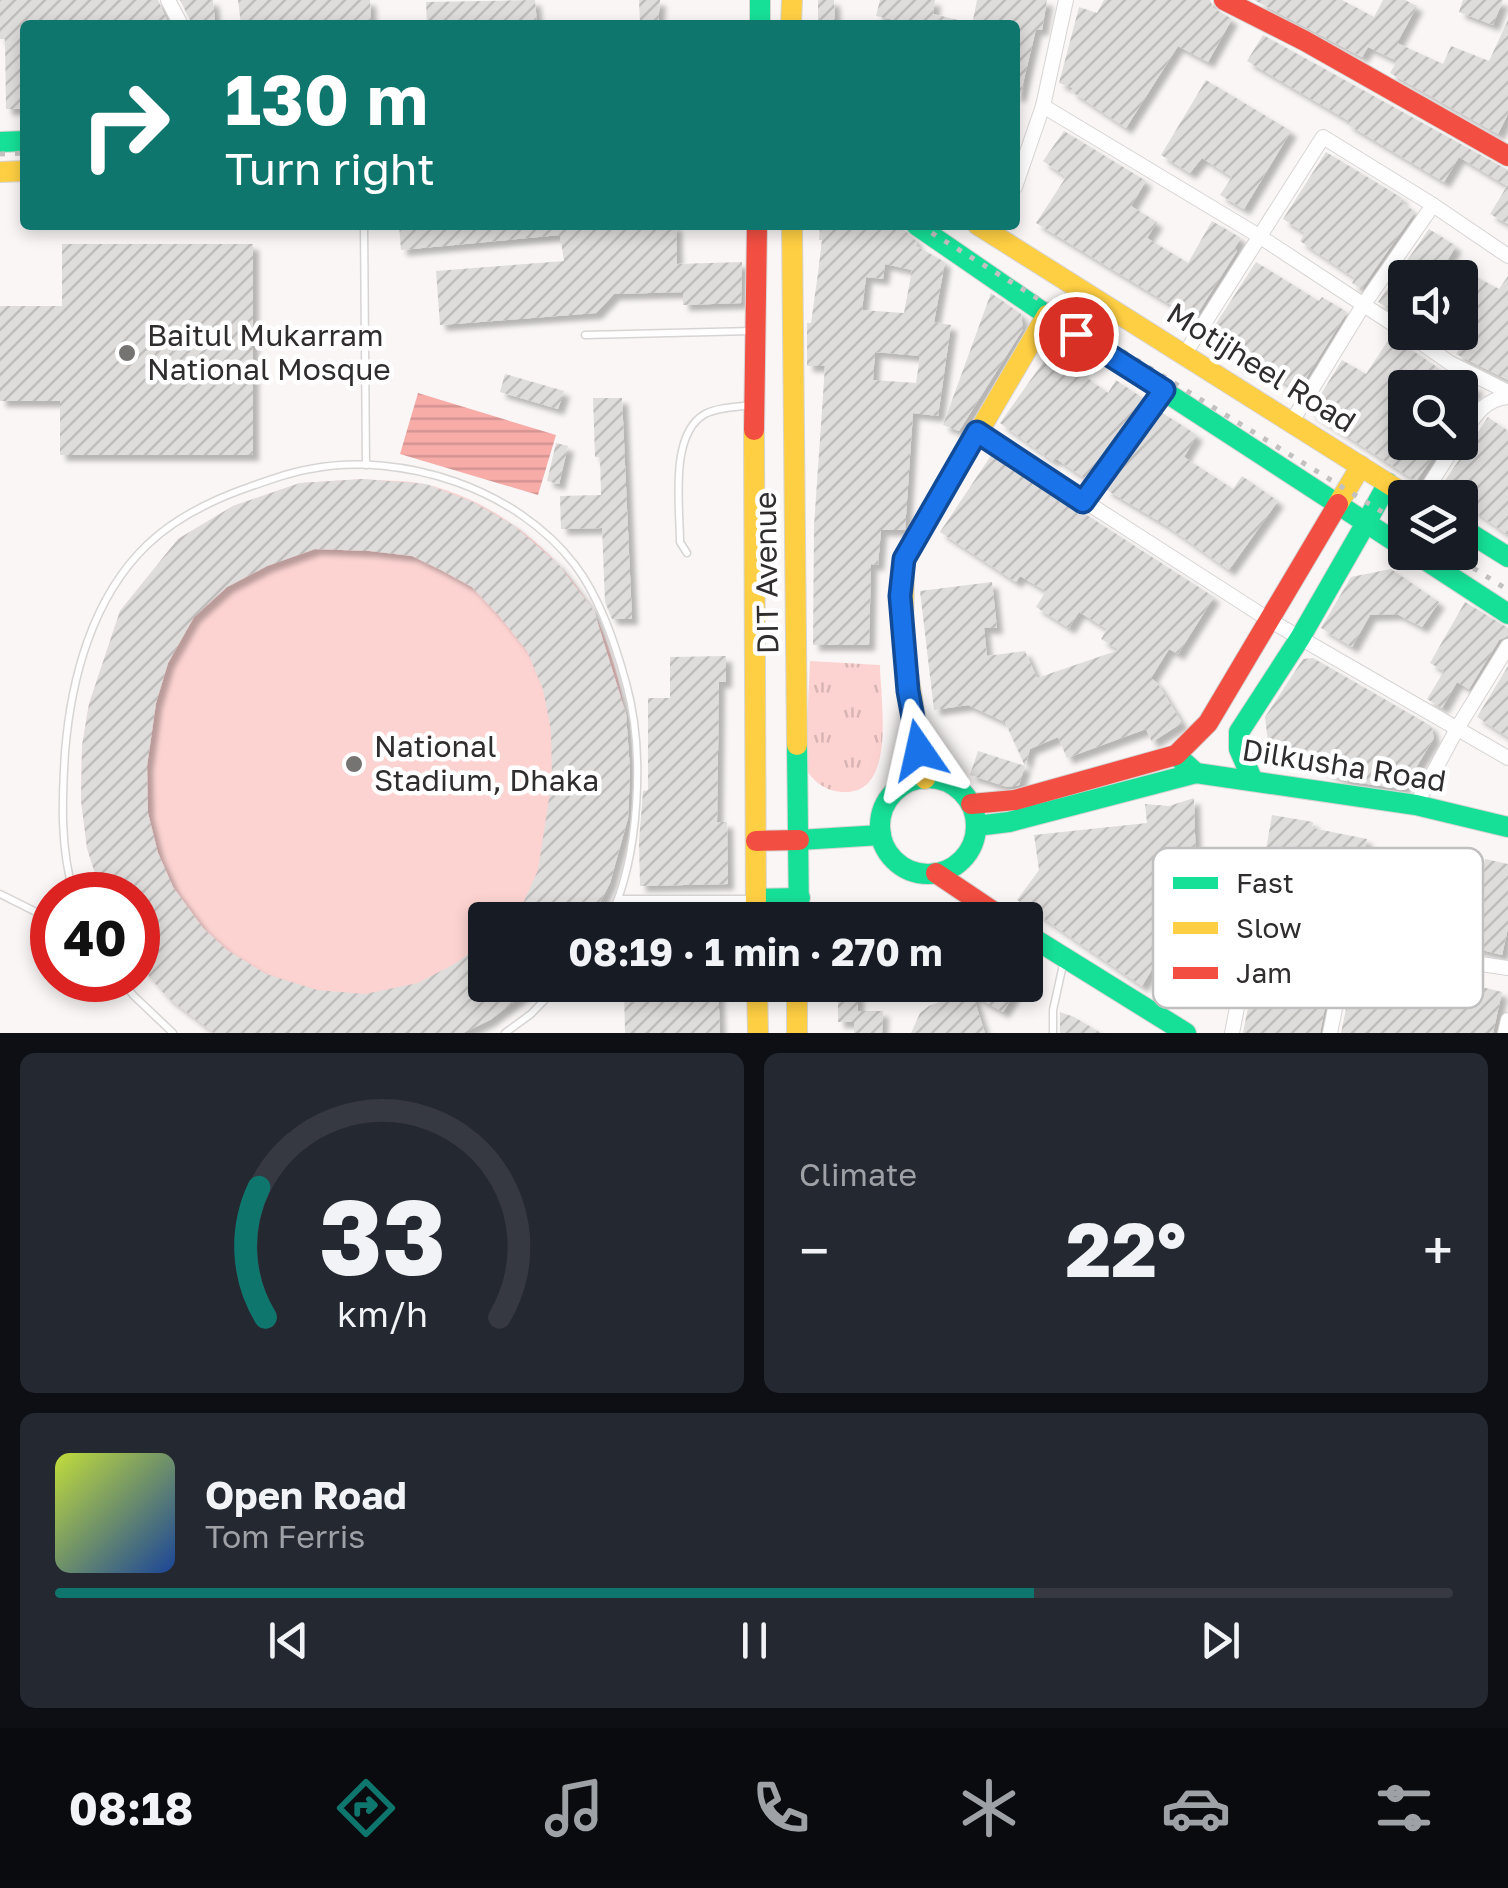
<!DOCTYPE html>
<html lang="en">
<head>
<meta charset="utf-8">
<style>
	:root { --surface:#171b24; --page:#242831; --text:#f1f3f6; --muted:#9ea1a6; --line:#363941; --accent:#0f766e }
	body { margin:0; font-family:"Golos Text",sans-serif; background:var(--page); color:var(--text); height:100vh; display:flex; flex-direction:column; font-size:38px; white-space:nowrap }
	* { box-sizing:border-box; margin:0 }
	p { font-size:32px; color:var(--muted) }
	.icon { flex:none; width:55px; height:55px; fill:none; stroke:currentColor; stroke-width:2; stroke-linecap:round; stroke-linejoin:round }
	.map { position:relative; height:1033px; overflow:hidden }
	.drawer { display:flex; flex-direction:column; gap:20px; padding:20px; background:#0d0f14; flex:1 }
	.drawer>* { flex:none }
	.guide { position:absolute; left:20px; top:20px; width:1000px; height:210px; border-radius:10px; box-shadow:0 5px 15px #0003; background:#0f766e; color:#fff; overflow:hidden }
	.controls { position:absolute; left:1388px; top:260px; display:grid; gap:20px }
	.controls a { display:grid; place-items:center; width:90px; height:90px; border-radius:10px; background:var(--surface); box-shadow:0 5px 15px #0003; font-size:50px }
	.speed { position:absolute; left:30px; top:872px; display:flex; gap:20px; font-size:50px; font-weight:700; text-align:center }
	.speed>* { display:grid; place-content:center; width:130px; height:130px; border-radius:50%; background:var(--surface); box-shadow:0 5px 15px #0003; line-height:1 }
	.speed .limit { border:15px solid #d22; background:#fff; color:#111 }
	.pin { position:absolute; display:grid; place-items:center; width:85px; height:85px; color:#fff; margin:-42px; border:5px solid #fff; border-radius:50%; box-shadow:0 2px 10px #0007 }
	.me { position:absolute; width:110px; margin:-55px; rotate:349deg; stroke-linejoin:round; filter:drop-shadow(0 0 8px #0008) }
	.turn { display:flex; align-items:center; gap:35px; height:210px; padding:0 40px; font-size:45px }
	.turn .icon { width:130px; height:130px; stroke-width:2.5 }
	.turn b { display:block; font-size:70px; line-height:85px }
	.big { font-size:75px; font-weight:700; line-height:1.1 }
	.drawer .card { flex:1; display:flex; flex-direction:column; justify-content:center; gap:15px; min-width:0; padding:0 35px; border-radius:15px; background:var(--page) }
	.drawer .dial { align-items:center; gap:0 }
	.dial svg { height:260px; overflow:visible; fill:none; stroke:var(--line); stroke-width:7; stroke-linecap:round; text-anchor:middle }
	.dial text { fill:var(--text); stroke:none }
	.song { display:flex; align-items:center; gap:30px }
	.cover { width:120px; height:120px; border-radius:15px; background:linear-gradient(135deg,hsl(70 70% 55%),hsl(220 70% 35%)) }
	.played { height:10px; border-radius:5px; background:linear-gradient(90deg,var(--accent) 70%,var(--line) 70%) }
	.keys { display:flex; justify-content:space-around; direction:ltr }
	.heat { display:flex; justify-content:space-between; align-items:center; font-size:55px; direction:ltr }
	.drawer .tiles { flex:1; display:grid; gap:20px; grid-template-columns:1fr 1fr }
	.card:last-child { grid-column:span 2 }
	.trip { position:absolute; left:468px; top:902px; width:575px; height:100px; border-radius:10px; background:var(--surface); box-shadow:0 5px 15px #0003; font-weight:700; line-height:100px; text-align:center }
	.tab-bar { display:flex; height:160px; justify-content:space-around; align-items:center; background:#090b0e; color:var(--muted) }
	.tab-bar .icon { width:70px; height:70px }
	.tab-bar .current { color:var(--accent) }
	.tab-bar b { font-size:45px; color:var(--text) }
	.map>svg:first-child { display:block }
</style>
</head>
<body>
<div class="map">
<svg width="1508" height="1033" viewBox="0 0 1508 1033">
	<defs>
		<pattern id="grass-tufts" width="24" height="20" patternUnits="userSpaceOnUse" patternTransform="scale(2.5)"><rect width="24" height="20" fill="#fcd3d1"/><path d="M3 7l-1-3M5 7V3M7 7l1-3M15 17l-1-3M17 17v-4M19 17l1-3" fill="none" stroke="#d8b5b4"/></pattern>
		<pattern id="water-rules" width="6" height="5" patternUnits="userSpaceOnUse" patternTransform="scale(2.5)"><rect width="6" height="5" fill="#f7aca8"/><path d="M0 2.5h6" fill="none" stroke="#d49491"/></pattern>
		<pattern id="building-hatch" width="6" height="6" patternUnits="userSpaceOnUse" patternTransform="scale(2.5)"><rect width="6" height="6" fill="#dedddc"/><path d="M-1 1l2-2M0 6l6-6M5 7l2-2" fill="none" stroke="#bfbebd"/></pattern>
		<filter id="shadow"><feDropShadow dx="6" dy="6" stdDeviation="2.5" flood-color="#0004"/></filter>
	</defs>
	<rect width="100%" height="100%" fill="#faf6f6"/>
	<path fill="url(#grass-tufts)" d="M810,661L880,665C880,700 898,796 842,792C825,791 812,781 805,767Z"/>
	<path fill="#fcd3d1" d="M363,479C383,481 405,480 424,484C489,498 554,548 588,603C607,634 619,677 625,712C629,731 625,754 624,773C623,837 621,863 591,920H485V985H536L490,1020L463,1033H214L167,997L138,963V895H102L87,848L81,800L82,746L89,704L120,611L178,539L233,506L300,483Z"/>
	<path fill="url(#water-rules)" d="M418,393L556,435L538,495L400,454Z"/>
	<g fill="url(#building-hatch)" fill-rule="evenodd" filter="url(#shadow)">
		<path d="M0,0H158L169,25H25L23,109H6L5,39H0Z"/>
		<path d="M180,0H213L215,23L192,24Z"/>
		<path d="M238,0H370L371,25H342V19L241,25Z"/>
		<path d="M535,0L537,25H427L426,2Z"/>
		<path d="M639,0H660L658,25H640Z"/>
		<path d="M818,0H834L835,25H818Z"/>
		<path d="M880,0H935L933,14L958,20V25H918L876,16Z"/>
		<path d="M977,0H1047L1042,30L1036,29L1020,96H1015V25H972Z"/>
		<path d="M1104,0H1210L1213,8L1232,19L1208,62L1178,46L1126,128L1071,91L1073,88L1059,83L1079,7L1097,13Z"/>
		<path d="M1254,0H1342L1374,17L1383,0H1405L1417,6L1397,43L1443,64L1451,46L1489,61L1508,20V114L1498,134L1390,73L1397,61L1368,47L1362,57Z"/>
		<path d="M1463,0H1503L1493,25L1459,12Z"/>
		<path d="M1263,35L1508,170V224L1490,214L1507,186L1459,157L1444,182L1347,124L1349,121L1247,61Z"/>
		<path d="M1206,80L1291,131L1244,209L1220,195L1232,177L1202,158L1190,173L1161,155Z"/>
		<path d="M1064,131L1146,181L1131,206L1157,222L1147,238L1188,263L1212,221L1241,238L1234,249L1237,251L1194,319L1036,223L1066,177L1043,161Z"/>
		<path d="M1326,152L1402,198L1400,201L1415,212L1361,289L1352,283L1355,278L1300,241L1305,233L1283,219Z"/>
		<path d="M399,225H676L677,264L742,262L741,303L683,305V292L614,294L596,313L440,325L436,271L564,261L560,235L401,250Z"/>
		<path d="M820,225H886L903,228L917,242L916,246L945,262L934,322L951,325L938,416L913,413L905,530H881L878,565L871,564L869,645H813L814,526L825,366H807V323H811L818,273L822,240H819ZM885,264L912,270L904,313L862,310L866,277L883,279ZM875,352L920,356L916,383L873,380Z"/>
		<path d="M1429,229L1456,246L1437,278H1405V319L1378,302Z"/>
		<path d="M62,244H253V455H60V401H0V306H62Z"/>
		<path d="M1256,262L1319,301L1322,297L1347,312L1298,391L1208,336Z"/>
		<path d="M1469,273L1499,289L1508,276V380L1456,354L1468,336L1460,332V287Z"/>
		<path d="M991,293L1021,314L1023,329L959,431L943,425Z"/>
		<path d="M1391,336L1444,372L1477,388L1467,403L1471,405L1460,419V388H1405V442H1444L1416,481L1310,412L1342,360L1366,374Z"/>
		<path d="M1054,347L1082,367L1079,372L1108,393L1116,380L1144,399L1086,479L1055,458L1053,461L1000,423Z"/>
		<path d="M505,374L564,391L558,409L500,392Z"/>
		<path d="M593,398H622L632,619H612L605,602L602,528L561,529L560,496L601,495L600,457H595Z"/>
		<path d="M1161,412L1197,435L1184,457L1233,489L1242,476L1278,501L1229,570L1167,526L1105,489Z"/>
		<path d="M1488,417L1508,431V535L1460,501V498L1440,488Z"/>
		<path d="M556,443L568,446L559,484L547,481Z"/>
		<path d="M992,454L1214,597L1178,654L1169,649L1151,678L1158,684L1182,723L1152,742L1146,729L1067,758L1058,737L1030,749L1025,766L1005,722L968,705L934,710L920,591L992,582L997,628H984L987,656L1025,651L1037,678L1119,650L1101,639L1107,629L1079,612L1069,628L1036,607L1046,591L1020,576L1016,582L940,532Z"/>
		<path d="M363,479L426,484L473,502L513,525L559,565L594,611L626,714L630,771L628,818L610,883L591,920H510L521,908L538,870L552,779L551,731L543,689L527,651L500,617L472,587L441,570L412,556L370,551L315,549L267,566L227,587L194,617L168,663L156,703L147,766L148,813L158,853L173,887L203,928L227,950L266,974L317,990L365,994L418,983L456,963L485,942V985H536L490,1020L463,1033H214L167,997L138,963V895H102L87,848L81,800L82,746L89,704L120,611L178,539L233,506L300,483Z"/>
		<path d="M1391,569L1439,602L1422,627L1397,614L1370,615L1352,647L1321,628L1351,577Z"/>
		<path d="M1465,602L1508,628V636L1499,640L1469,689L1457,682L1442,708L1427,699L1444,671L1430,663Z"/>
		<path d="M726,656V682H719L717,822H727L728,884L640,886L639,841L643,791L648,790V698H670V657Z"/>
		<path d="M1313,658L1431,726L1434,738L1403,789L1346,781L1268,742L1265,717L1303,659Z"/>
		<path d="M1508,666V737L1477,717Z"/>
		<path d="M978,751L1025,766L1019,785L1007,787L970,775Z"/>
		<path d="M1194,798L1196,868L1260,884L1272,815L1313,822L1312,828L1367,839L1348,932L1244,915L1241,928L1186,913L1142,986L1017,900L1039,870L1034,835L1147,823L1145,804L1169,806Z"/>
		<path d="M1393,849L1484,864L1485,859L1508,864V928L1502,955L1458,944L1379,938Z"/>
		<path d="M882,905L899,907L927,920H839L867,907Z"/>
		<path d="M1259,951L1333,966L1320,1033H1243Z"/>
		<path d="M1355,965L1416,976L1417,971L1502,992L1493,1033H1341Z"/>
		<path d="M624,985H718L720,1033H625Z"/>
		<path d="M955,985H1020L1003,1012L973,995L985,1033H911L920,1013L929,1006L966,991Z"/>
		<path d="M838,991H858V1011H883L882,1033H854V1022H838Z"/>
		<path d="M1060,1012L1074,1017L1101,1033H1060Z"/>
	</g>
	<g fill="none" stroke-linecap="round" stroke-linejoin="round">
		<g stroke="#d7d4d4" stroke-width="9">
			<g id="lane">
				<path d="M364,225L366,465"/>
				<path d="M585,335L753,331"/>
				<path d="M687,553L680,542C680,507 669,434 705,414C718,407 738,407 753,405"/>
				<path d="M0,894L52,920"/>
				<path d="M74,895C60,848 62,801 65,752C71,679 92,598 147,545C176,517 214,499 252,486C270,480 290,472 310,469C403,451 517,489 575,565C600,598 615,643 626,683C645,750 640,857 609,920"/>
				<path d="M620,899H753"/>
				<path d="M122,980L133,995L173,1033"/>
				<path d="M505,1033L531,1014L559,985"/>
				<path d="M1053,1033V1010L1064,960"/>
			</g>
		</g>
		<g stroke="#d7d4d4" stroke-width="16">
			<g id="street">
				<path d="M168,0L181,25"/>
				<path d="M1043,106L1259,236L1405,332"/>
				<path d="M1015,187L1043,106L1066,0"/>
				<path d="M1406,332L1450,363L1508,392"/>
				<path d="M1184,355L1323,137L1433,205L1508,256"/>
				<path d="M1291,423L1364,304L1433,205"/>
				<path d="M977,432L1271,621L1508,758"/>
				<path d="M1460,438C1473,419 1483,399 1508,397"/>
				<path d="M1421,498L1457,442"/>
				<path d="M1083,502L1164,390"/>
				<path d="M1416,805L1458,727L1508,646"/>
				<path d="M1232,1033L1252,930L1508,968"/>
				<path d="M1330,1033L1348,945"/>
				<path d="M1505,1033L1508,1020"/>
			</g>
		</g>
		<g stroke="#d7d4d4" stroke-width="22">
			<g id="fast">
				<path d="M760,0V25"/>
				<path d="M0,142L25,141"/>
				<path d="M916,225L1047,315L1405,548"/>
				<path d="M1366,523L1388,483"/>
				<path d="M1460,527L1508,557"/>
				<path d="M1413,552L1508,614"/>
				<path d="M797,745L799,920"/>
				<path d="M1176,755L1196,773L1416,805L1508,827"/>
				<circle cx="928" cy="826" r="48"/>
				<path d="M1253,781L1239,749V732L1300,638L1366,523"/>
				<path d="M976,826L1009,822L1196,773"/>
				<path d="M799,840L881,835"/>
				<path d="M756,899L800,898"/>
				<path d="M1025,933L1186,1033"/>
			</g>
		</g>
		<g stroke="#d7d4d4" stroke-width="22">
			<g id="slow">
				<path d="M791,25L792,0"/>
				<path d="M0,172L25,171"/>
				<path d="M792,225L797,745"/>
				<path d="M978,225L1411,498"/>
				<path d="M754,430L756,920"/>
				<path d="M1338,504L1361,466"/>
				<path d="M925,779L903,642L904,559L1047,315"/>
				<path d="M757,985L758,1033"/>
				<path d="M797,985V1033"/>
			</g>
		</g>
		<g stroke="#d7d4d4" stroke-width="22">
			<g id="jam">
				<path d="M1224,0L1305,41L1508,156"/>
				<path d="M754,430L757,225"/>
				<path d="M971,804L1015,800L1176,755L1208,723L1338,504"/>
				<path d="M756,841L799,840"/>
				<path d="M936,873L1006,920"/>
			</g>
		</g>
		<use href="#lane" stroke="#fefefe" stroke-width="6"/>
		<use href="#street" stroke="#fefefe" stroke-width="14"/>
		<use href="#fast" stroke="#16e098" stroke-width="20"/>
		<use href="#slow" stroke="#ffcf43" stroke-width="20"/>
		<use href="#jam" stroke="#f24e42" stroke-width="20"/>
		<g stroke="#c2c0c0" stroke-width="5" stroke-dasharray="5 10" stroke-linecap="butt">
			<path d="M0,154L25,153"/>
			<path d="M919,225L1405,526"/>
			<path d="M1448,552L1508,590"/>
		</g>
	</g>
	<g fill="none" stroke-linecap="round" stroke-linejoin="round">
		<g stroke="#114b97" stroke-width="25">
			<path id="route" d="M919,750L908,691L900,596L904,559L977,432L1083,502L1164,390L1076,334"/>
		</g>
		<use href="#route" stroke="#1a73e8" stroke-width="18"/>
	</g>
	<g fill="#767373" stroke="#fff" stroke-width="4">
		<circle cx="127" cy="353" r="10"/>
		<circle cx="354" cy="764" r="10"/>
	</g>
	<g text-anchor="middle" stroke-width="9" stroke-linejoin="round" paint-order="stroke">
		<g font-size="30" fill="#2f2d2d" stroke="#fff" text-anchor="start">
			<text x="147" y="346">Baitul Mukarram<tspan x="147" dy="34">National Mosque</tspan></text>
			<text x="374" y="757">National<tspan x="374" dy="34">Stadium, Dhaka</tspan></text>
		</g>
		<g font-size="30" fill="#2f2d2d" stroke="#fff">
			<text transform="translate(1261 368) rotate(32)" y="10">Motijheel Road</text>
			<text transform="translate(767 573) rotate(-91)" y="10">DIT Avenue</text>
			<text transform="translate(1344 766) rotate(9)" y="10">Dilkusha Road</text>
		</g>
	</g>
	<rect x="1153" y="848" width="330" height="160" rx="15" fill="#fff" stroke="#c1c0c0" stroke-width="2.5"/>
	<rect x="1173" y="877" width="45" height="12" fill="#16e098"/>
	<rect x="1173" y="922" width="45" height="12" fill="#ffcf43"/>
	<rect x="1173" y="967" width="45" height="12" fill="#f24e42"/>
	<g font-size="28" fill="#2f2d2d">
		<text x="1236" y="893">Fast</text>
		<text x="1236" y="938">Slow</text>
		<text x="1236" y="983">Jam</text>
	</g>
</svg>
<div class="controls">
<a><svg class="icon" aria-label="sound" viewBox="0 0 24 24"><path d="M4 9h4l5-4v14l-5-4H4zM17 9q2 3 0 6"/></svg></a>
<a><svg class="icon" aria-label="search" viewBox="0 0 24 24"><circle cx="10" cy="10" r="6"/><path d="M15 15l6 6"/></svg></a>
<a><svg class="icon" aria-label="layers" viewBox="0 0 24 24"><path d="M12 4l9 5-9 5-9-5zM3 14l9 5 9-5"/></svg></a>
</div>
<div class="speed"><div class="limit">40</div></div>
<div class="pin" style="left:1076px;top:334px;background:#d93025"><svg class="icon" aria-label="arrive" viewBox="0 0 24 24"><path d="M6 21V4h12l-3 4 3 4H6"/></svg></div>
<svg class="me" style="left:919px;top:750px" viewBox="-20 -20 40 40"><path d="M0-17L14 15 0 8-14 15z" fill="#1a73e8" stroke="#fff" stroke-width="4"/></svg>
<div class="trip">08:19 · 1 min · 270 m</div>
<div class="guide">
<div class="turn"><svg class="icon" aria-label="right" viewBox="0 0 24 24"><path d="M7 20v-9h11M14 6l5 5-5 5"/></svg><div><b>130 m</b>Turn right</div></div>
</div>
</div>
<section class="drawer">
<div class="tiles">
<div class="card dial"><svg viewBox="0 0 100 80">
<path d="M14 69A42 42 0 1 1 86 69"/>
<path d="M14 69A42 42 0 0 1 12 29" stroke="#0f766e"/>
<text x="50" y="56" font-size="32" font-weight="700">33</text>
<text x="50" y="72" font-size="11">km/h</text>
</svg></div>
<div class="card"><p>Climate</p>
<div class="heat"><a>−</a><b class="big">22°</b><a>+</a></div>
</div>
<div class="card">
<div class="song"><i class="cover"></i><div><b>Open Road</b><p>Tom Ferris</p></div></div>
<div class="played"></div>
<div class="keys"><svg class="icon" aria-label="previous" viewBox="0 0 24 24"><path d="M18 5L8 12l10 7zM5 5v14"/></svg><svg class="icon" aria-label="pause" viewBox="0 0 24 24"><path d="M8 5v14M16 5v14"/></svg><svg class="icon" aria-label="next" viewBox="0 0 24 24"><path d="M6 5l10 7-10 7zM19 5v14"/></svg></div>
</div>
</div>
</section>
<nav class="tab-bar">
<b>08:18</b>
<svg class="icon current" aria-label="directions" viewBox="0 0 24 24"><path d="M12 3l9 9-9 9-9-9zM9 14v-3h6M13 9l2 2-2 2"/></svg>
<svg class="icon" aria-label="music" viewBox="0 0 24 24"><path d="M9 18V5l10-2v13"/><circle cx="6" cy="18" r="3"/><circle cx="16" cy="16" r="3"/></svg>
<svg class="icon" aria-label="phone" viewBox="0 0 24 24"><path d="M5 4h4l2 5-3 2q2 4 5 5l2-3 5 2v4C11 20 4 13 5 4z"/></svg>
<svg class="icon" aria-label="climate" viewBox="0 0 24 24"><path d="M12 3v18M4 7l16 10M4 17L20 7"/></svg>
<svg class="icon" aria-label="car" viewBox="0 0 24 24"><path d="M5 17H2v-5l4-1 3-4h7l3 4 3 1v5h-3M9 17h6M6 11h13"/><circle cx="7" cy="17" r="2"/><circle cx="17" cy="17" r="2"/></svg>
<svg class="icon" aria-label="filters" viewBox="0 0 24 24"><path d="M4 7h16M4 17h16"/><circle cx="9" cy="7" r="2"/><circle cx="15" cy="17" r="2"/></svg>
</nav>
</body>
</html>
